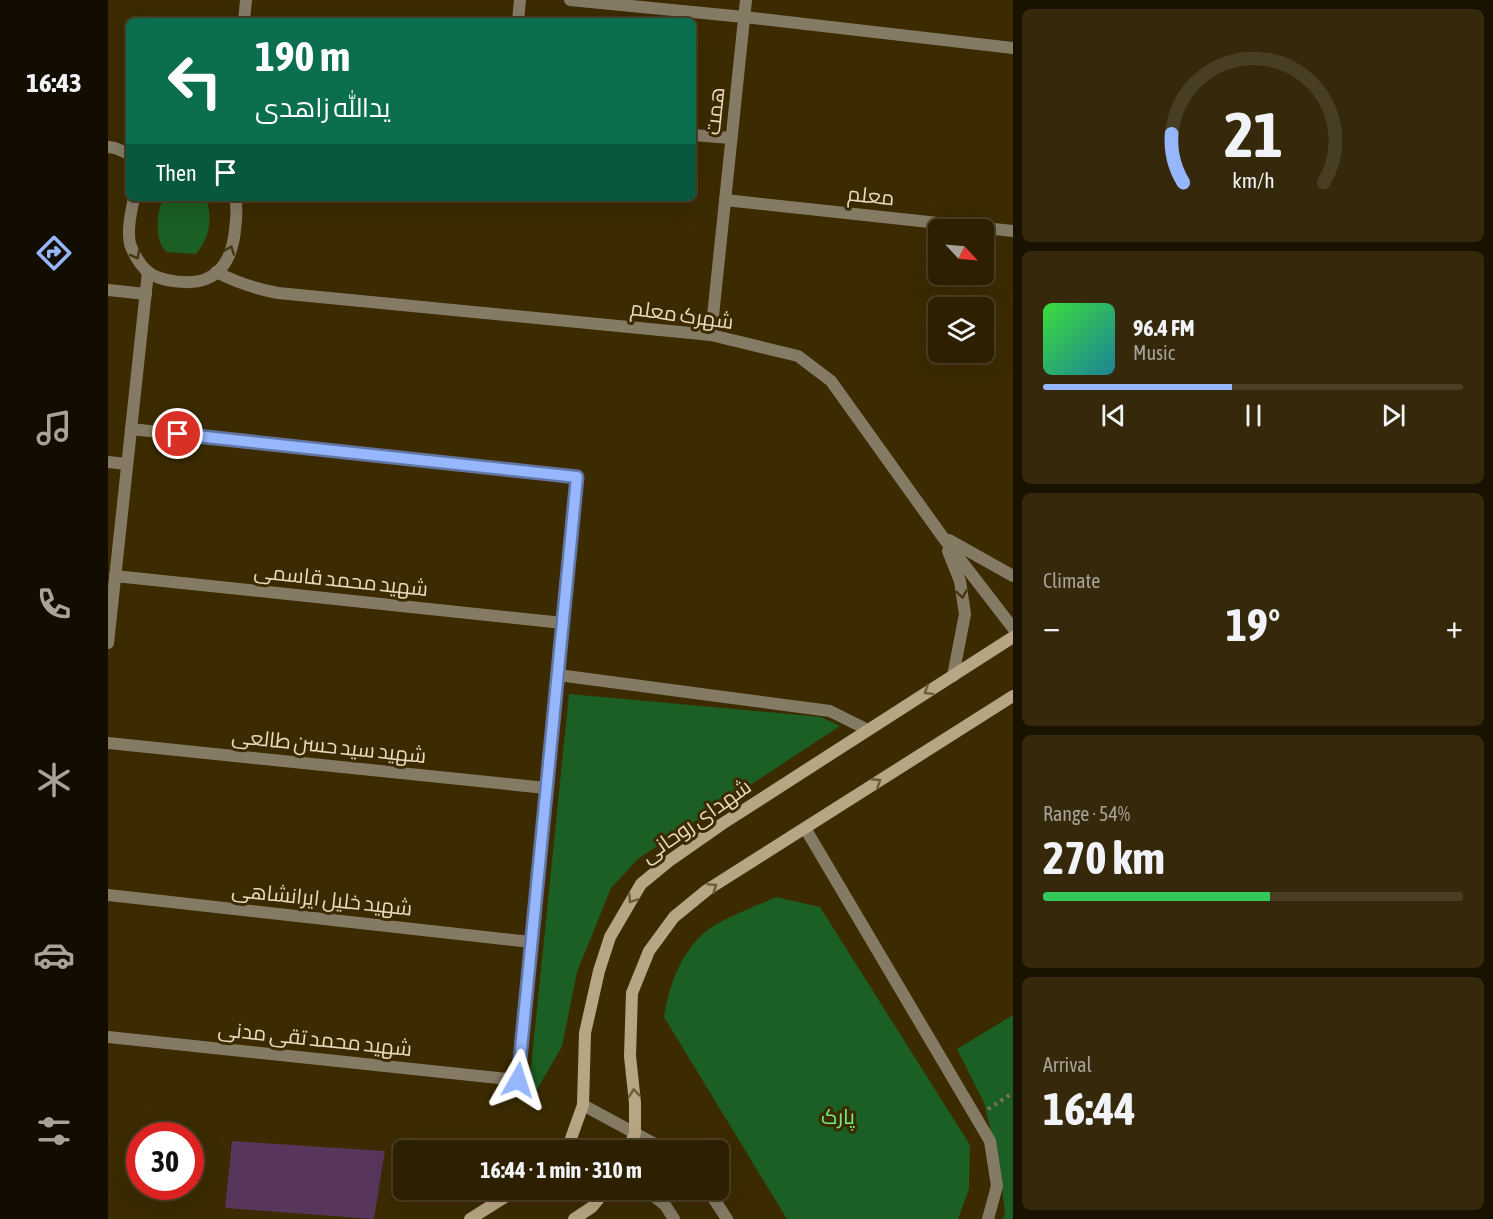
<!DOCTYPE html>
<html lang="en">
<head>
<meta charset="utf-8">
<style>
	:root { --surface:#2d2001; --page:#35280b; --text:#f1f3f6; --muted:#a7a399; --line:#483e23; --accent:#96b6fd }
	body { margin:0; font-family:"Asap Condensed",Cairo,sans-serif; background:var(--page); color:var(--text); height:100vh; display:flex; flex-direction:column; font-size:22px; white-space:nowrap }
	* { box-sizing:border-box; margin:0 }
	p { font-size:20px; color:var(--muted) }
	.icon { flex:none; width:33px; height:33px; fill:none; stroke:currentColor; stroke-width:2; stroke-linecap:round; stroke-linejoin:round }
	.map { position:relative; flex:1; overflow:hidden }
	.side { display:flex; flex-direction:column; gap:9px; padding:9px; background:#191201; width:480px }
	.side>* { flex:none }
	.banner { position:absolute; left:18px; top:18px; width:570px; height:183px; border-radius:9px; box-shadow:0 6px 24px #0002,0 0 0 2px var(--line); background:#0b6e4f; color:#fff; overflow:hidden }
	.needle { width:39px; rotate:116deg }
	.tools { position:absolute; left:820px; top:219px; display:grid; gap:12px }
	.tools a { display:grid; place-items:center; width:66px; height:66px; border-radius:9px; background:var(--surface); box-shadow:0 6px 24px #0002,0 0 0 2px var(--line); font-size:30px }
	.speed { position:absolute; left:18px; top:1122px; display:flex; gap:12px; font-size:30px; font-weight:700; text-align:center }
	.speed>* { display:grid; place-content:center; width:78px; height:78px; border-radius:50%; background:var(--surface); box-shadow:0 6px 24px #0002,0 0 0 2px var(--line); line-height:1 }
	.speed .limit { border:9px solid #d22; background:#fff; color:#111 }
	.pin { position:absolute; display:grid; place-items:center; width:51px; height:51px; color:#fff; margin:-26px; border:3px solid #fff; border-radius:50%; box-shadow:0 2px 6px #0007 }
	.me { position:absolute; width:66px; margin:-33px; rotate:6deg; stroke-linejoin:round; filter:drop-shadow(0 0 4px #0008) }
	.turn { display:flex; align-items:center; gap:21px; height:126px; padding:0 30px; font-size:27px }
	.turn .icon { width:78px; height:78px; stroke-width:2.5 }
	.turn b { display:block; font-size:42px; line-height:51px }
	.then { display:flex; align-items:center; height:57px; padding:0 30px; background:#0003; gap:12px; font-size:22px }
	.big { font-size:45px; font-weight:700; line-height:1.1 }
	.side .tile { flex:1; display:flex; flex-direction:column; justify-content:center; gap:9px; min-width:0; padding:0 21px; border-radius:9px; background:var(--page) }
	.side .dial { align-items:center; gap:0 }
	.dial svg { height:156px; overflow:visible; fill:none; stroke:var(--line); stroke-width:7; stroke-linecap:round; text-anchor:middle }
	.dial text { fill:var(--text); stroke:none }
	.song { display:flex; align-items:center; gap:18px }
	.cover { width:72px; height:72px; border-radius:9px; background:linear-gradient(135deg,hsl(120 70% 55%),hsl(190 70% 35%)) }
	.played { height:6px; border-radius:3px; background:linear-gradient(90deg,var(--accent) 45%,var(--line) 45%) }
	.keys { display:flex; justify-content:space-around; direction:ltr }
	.heat { display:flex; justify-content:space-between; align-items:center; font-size:33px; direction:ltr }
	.charge { height:9px; border-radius:4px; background:linear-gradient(90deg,#34c759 54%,var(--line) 0) }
	.trip { position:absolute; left:285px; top:1140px; width:336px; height:60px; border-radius:9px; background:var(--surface); box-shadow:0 6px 24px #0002,0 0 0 2px var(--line); font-weight:700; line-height:60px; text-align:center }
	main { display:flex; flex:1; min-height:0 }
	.menu { display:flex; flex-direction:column; width:108px; justify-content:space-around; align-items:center; background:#120d00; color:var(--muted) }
	.menu .icon { width:42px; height:42px }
	.menu .current { color:var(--accent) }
	.menu b { font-size:27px; color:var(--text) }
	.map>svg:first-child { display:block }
</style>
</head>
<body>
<main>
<nav class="menu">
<b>16:43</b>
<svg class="icon current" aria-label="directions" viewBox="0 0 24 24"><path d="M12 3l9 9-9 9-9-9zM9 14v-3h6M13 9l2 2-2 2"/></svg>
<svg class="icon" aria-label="music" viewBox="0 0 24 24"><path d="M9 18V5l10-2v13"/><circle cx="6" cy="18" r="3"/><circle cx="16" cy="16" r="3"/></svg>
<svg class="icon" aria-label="phone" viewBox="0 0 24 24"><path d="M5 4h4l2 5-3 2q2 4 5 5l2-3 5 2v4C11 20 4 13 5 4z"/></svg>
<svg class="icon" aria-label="climate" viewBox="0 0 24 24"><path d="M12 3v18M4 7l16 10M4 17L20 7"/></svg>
<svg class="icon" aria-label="car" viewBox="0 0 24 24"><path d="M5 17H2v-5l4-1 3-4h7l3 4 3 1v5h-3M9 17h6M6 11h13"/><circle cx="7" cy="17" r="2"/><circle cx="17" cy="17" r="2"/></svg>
<svg class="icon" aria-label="filters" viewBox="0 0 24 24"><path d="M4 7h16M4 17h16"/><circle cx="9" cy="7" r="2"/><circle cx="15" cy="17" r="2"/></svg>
</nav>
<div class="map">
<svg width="905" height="1219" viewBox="0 0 905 1219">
	<rect width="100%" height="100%" fill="#3c2b01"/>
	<g fill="#1b5f24">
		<path d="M56,198H97C106,214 101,243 87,254L59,252C46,242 48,211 56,198Z"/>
		<path d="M461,694L713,717L732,726L531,858L503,888L469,972L454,1046L419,1107Z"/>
		<path d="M668,897L712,907L862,1145L861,1189L850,1219H679L556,1017C561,986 572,954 596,933C614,918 647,907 668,897Z"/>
		<path d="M905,1015V1219H895L897,1212L891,1164L876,1103L849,1049Z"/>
	</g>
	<path fill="#58355a" d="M124,1141L277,1151L266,1219L117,1208Z"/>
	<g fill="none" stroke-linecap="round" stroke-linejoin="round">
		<path stroke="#81724e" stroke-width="4" stroke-dasharray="3 4.5" stroke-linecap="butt" d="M880,1109L905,1093"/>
		<path stroke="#857b65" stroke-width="12" d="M697,828L882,1141L889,1186L880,1219"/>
		<g stroke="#857b65" stroke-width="12">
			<path d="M462,0L636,17L905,48"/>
			<path d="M136,21L138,0"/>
			<path d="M410,21L412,0"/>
			<path d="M585,135L623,138"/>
			<path d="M0,147L7,148L21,154"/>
			<path d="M617,200L905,231"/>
			<path d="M0,290L38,294"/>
			<path d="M603,335L638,0"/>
			<path d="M0,462L19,464"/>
			<path d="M7,576L455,623"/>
			<path d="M450,675L722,711L760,730"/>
			<path d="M0,743L438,788"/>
			<path d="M0,895L423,942"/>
			<path d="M0,1037L410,1080L469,477L23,429"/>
		</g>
		<g stroke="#857b65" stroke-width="12">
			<path d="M26,198C23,212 19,230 22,244C25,253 32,265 39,271C51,282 83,285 98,279C118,271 125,250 127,230C128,219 130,209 127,198"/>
			<path d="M108,272C128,282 148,289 170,293L603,335L690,356L723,381L834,536L905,628"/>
			<path d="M841,540L905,576"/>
			<path d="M840,551L852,581L857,614L845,676"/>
			<path d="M0,643L40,272"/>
			<path d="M475,1105L558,1150"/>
			<path d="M461,1144L471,1150"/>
			<path d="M538,1190L557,1205L566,1219"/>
			<path d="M600,1190L619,1219"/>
		</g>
		<g stroke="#b7a683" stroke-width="12">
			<path d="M455,1150L461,1144L475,1105L477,1033L491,971L502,937L533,884L561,861L614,824L905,637"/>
			<path d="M520,1150L527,1133V1103L522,1056L524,993L541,951L566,917L599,890L905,696"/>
			<path d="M362,1219L408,1190"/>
			<path d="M466,1219L484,1207L498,1190"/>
		</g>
	</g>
	<defs><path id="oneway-chevron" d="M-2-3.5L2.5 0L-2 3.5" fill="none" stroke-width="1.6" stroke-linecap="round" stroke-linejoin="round" transform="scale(1.5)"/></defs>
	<g stroke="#473710">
		<use href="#oneway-chevron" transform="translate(122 250) rotate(-70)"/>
		<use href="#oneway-chevron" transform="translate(28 255) rotate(61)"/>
		<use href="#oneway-chevron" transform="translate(854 594) rotate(81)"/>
	</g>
	<g stroke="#6d5c35">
		<use href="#oneway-chevron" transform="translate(820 691) rotate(148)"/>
		<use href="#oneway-chevron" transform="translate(769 782) rotate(-33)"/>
		<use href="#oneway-chevron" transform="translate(605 887) rotate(-34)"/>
		<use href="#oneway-chevron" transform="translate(524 899) rotate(123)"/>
		<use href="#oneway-chevron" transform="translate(526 1093) rotate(-96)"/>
	</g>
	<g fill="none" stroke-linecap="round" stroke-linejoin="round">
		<g stroke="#6276a4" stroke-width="15">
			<path id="route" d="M70,434L469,477L410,1080"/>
		</g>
		<use href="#route" stroke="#96b6fd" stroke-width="10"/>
	</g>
	<g text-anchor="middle" stroke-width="6" stroke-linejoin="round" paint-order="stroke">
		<g font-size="21" fill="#e8dbc0" stroke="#3c2b01">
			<text transform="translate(607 111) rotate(-84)" y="7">همت</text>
			<text transform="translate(763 196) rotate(6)" y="7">معلم</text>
			<text transform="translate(574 315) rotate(8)" y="7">شهرک معلم</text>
			<text transform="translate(233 580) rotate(6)" y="7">شهید محمد قاسمی</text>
			<text transform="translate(221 746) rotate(6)" y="7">شهید سید حسن طالعی</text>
			<text transform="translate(588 821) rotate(-35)" y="7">شهدای روحانی</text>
			<text transform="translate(214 899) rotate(6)" y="7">شهید خلیل ایرانشاهی</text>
			<text transform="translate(207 1039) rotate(6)" y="7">شهید محمد تقی مدنی</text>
		</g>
		<g font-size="21" fill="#70f07c" stroke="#3c2b01">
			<text x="730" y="1124">پارک</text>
		</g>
	</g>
</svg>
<div class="tools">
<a><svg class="needle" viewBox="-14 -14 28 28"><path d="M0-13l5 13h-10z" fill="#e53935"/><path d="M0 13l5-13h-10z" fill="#a7a399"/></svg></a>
<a><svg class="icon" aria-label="layers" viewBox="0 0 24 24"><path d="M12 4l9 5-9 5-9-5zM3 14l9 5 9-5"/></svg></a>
</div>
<div class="speed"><div class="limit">30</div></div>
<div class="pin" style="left:70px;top:434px;background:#d93025"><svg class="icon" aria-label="arrive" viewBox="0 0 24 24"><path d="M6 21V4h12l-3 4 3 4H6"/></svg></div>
<svg class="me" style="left:410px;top:1080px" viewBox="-20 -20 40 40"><path d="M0-17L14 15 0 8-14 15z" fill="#96b6fd" stroke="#fff" stroke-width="4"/></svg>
<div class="trip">16:44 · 1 min · 310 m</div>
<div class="banner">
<div class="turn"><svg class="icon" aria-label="left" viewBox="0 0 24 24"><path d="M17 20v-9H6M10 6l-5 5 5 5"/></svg><div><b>190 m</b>یدالله زاهدی</div></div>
<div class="then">Then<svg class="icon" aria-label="arrive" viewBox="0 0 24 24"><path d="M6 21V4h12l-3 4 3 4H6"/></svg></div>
</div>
</div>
<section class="side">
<div class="tile dial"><svg viewBox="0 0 100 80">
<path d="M14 69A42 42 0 1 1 86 69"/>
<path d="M14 69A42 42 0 0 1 8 44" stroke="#96b6fd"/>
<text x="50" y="56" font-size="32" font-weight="700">21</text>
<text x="50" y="72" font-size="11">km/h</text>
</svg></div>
<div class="tile">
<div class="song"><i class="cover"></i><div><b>96.4 FM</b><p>Music</p></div></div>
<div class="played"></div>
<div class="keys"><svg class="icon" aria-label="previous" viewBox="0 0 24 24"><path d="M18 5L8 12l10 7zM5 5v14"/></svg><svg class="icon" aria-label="pause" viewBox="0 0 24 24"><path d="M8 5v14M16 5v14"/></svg><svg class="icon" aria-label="next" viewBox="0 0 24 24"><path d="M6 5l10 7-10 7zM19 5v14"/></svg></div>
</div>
<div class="tile"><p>Climate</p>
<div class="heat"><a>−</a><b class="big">19°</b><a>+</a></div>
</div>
<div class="tile"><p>Range · 54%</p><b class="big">270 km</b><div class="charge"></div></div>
<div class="tile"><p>Arrival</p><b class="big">16:44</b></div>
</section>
</main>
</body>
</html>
